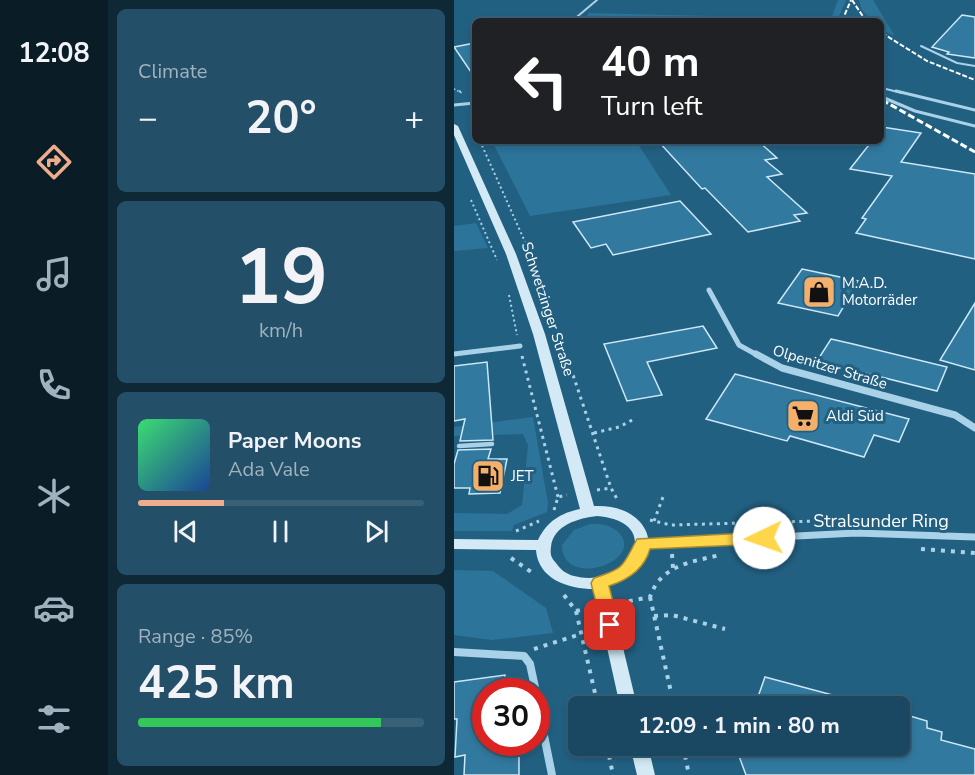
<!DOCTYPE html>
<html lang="en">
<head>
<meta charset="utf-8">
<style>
	:root { --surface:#1a4862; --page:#234f68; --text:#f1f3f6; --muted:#9fb2be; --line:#386077; --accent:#eead8d }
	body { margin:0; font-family:"Nunito Sans",sans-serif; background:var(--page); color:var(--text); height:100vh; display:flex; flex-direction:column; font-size:22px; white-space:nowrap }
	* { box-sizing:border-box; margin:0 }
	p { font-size:20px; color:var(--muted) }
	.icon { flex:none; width:33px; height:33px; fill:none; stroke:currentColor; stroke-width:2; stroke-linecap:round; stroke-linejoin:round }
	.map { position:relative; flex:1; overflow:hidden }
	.details { display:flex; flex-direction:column; gap:9px; padding:9px; background:#0e2836; width:346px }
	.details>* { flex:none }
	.guide { position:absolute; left:18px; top:18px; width:412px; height:126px; border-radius:9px; box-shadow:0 3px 9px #0003,0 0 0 2px var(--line); background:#202124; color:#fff; overflow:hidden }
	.speed { position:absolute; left:18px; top:678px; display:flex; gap:12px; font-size:30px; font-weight:700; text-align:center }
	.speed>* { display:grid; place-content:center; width:78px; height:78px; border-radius:50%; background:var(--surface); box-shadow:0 3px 9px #0003,0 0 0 2px var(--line); line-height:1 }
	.speed .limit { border:9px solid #d22; background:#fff; color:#111 }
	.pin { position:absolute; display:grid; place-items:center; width:51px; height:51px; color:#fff; margin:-26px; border-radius:12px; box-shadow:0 3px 9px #0006 }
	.me { position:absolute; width:66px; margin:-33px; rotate:267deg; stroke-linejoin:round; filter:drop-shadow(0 0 4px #0008) }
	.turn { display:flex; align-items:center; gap:21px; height:126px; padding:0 30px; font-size:27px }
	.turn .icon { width:78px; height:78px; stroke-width:2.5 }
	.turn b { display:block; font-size:42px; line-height:51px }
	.big { font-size:45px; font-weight:700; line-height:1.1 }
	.details .tile { flex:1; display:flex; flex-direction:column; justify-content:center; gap:9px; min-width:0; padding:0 21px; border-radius:9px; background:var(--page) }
	.details .dial { align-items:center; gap:0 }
	.dial b { font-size:78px; line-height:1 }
	.song { display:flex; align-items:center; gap:18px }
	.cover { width:72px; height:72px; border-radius:9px; background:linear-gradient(135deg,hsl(140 70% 55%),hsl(220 70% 35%)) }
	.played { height:6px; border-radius:3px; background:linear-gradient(90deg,var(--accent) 30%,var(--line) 30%) }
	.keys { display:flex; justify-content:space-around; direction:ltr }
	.heat { display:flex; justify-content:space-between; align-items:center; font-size:33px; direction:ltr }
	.charge { height:9px; border-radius:4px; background:linear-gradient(90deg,#34c759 85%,var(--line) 0) }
	.trip { position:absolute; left:114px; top:696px; width:342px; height:60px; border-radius:9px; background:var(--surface); box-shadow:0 3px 9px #0003,0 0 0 2px var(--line); font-weight:700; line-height:60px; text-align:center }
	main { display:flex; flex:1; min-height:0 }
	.dock { display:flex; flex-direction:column; width:108px; justify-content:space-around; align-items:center; background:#0a1d27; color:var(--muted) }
	.dock .icon { width:42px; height:42px }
	.dock .on { color:var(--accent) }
	.dock b { font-size:27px; color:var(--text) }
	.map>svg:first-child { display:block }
</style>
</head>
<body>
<main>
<nav class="dock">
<b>12:08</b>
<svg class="icon on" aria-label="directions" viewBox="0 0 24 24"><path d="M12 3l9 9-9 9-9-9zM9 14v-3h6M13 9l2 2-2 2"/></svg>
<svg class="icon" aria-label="music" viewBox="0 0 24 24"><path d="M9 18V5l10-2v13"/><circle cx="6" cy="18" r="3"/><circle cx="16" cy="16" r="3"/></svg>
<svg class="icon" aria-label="phone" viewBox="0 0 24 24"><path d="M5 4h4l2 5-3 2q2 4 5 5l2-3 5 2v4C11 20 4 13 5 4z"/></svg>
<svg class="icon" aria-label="climate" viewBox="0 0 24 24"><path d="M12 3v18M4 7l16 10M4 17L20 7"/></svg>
<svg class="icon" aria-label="car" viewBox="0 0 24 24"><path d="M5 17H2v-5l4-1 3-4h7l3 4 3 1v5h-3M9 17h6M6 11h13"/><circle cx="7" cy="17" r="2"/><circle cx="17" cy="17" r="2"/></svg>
<svg class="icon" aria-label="filters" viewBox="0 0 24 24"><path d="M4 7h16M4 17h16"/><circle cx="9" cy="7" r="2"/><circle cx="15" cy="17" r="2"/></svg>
</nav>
<section class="details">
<div class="tile"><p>Climate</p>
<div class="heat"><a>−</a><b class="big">20°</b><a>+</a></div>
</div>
<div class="tile dial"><b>19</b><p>km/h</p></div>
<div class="tile">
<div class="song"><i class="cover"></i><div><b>Paper Moons</b><p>Ada Vale</p></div></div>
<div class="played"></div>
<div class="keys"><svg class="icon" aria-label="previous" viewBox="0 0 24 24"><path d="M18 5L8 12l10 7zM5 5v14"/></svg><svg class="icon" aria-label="pause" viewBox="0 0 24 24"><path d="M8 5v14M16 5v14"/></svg><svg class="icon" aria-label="next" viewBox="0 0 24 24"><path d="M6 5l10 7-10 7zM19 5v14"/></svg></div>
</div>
<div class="tile"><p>Range · 85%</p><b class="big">425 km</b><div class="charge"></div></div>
</section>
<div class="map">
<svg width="521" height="775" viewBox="0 0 521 775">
	<rect width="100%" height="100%" fill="#226082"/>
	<g fill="#2c749a">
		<path d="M384,0H392L383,21H129L135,13L377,19Z"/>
		<path d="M405,0H419L441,36L428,30V21H418L408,10Z"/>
		<path d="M38,141H182L217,195L76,216Z"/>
		<path d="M22,223L34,248L0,251V226Z"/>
		<path d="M79,417L94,503L93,512L60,525L58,531H0V513L53,514L68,505L74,445L69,434L0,436V427Z"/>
		<path d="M136,524C147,523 158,525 166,534C189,563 108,589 108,545L120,530Z"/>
		<path d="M0,570L39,571L92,608L99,633L38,640L0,635Z"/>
	</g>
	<g fill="#32799f" stroke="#cce8f6" stroke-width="1.5">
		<path d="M508,15L521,17V58L493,54L495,52L478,47Z"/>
		<path d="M21,43V78L0,47Z"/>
		<path d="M428,127L467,133L447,162L521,174V259L402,233L412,219L408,218L438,176L396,169L418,141H428Z"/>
		<path d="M204,141H304L323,158L311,160L328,174L313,177L353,213L340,215L346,221L294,232L251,188L248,189Z"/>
		<path d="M226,201L257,234L159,255L152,244L137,248L119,222Z"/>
		<path d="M348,269L405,281L384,316L324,303Z"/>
		<path d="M521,303V370L486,360Z"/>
		<path d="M249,326L263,348L193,362L208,395L173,401L150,344Z"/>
		<path d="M377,339L399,344L493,367L483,391L363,361Z"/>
		<path d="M33,362L39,440L6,441L11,419L0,421V366Z"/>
		<path d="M281,374L455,419L445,442L420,435L410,457L336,436L333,441L252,419Z"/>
		<path d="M37,449L34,459H53L46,493L15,494L16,488H0V464L4,450Z"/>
		<path d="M51,675L50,692H32V742H53V749L65,748V775H10L11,755L1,757L3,719H0V682Z"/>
		<path d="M311,677L405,702L404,706H324L309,702L305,694Z"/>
		<path d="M446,713L473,721V728L488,732L487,740L521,749V775H292L282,748L295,746H446Z"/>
	</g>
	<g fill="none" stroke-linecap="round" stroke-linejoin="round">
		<path stroke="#a9d2e8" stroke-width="1.5" stroke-dasharray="1.5 2" stroke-linecap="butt" d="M0,89L8,93"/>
		<g stroke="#a9d2e8" stroke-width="2" stroke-dasharray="2 3" stroke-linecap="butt">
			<path d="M5,91L9,93"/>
			<path d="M21,120L18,123L21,130"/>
			<path d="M26,141L84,271L113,356"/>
			<path d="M17,200L43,260"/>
			<path d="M55,295L63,335"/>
		</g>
		<g stroke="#a9d2e8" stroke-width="3" stroke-dasharray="3 4.5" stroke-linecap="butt">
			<path d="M112,354L157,488"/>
			<path d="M68,356L104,497"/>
			<path d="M140,433L165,427L182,418"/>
			<path d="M143,490L157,488L163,499"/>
			<path d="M100,510L104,497L113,495"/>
			<path d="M196,520L217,525L363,521"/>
			<path d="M200,521L209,497"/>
			<path d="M62,531L85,521"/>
		</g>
		<g stroke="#a9d2e8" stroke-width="4" stroke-dasharray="4 6" stroke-linecap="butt">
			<path d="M467,549L521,553"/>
			<path d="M218,554L219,568"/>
			<path d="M57,558L80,574"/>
			<path d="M110,595L122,611L144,706"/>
			<path d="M196,597L220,706"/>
			<path d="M165,603L196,597C207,565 237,562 266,555"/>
			<path d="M122,611L135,608"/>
			<path d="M200,616L218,615L271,629"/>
			<path d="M80,649L127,634"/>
			<path d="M153,746L159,775"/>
			<path d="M229,746L235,775"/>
		</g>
		<g stroke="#a9d2e8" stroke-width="2">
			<path d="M118,21L143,0"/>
			<path d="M467,46L503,63L521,66"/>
			<path d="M428,88L448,93"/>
		</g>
		<g stroke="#a9d2e8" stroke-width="3">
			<path d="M442,91L521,110"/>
			<path d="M428,97L461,111L521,126"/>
			<path d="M0,105L21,103"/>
		</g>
		<path stroke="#a9d2e8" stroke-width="4.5" d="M5,446L38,444"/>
		<g stroke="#a9d2e8" stroke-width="5">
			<path d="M255,290L285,345L305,356"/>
			<path d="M0,354L66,346"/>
		</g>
		<g stroke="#a9d2e8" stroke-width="7">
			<path d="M302,354L328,368L501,415L521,428"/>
			<path d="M241,541L402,533L521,537"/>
		</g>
		<g stroke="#a9d2e8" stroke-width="8">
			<path d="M188,544L270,540"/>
			<path d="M0,652L70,656L76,664L82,692"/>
			<path d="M82,696L98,775"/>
		</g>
		<g fill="#d3eaf6" fill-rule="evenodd">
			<path d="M0,124L4,126L62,254L91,334L140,506C203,503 217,569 154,585L183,706H166L140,589C114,589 84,579 82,550L0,549V539L84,540C93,521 107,513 126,509L79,334L52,254L0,135ZM143,516C214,522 173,590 120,576C112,574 107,570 102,563C97,558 96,554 97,547C99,525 125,518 143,516Z"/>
			<path d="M176,746H194L201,775H183Z"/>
		</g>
		<g stroke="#fff" stroke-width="2" stroke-dasharray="5 2" stroke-linecap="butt">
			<path d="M398,0L412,21"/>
			<path d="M388,21L397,0"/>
			<path d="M428,33L473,61L521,80"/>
		</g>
		<path stroke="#fff" stroke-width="3" stroke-dasharray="7 3" stroke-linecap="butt" d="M428,100L521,152"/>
	</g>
	<path fill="#ffd54a" stroke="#a68a30" stroke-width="1.5" d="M310,532L318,538L310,544L196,549C190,570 174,580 155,586L165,625L162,630L156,633L149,630L137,583L140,578C172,568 168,566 183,539Z"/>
	<defs>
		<g id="shop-square" transform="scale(1.725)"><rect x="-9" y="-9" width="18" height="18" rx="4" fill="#f4b06b" stroke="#226082"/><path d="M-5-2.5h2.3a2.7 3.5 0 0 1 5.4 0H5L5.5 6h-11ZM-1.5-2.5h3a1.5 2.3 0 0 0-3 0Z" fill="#111"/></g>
		<g id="supermarket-square" transform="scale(1.725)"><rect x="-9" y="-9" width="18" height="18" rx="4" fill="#f4b06b" stroke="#226082"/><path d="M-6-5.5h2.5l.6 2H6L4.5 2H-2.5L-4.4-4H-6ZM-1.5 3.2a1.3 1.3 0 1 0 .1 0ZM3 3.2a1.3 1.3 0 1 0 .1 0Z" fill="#111"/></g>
		<g id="fuel-square" transform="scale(1.725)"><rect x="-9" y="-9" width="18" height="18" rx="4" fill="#f4b06b" stroke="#226082"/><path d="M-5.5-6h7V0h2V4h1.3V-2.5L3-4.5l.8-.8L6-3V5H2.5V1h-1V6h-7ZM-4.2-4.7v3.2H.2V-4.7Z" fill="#111"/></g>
	</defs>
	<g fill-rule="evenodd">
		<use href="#shop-square" x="365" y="292"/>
		<use href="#supermarket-square" x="349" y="416"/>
		<use href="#fuel-square" x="34" y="476"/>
	</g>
	<g text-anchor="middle" stroke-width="6" stroke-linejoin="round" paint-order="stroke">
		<g font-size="15" fill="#fff" stroke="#226082" text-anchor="start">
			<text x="388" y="288">M.A.D.<tspan x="388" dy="17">Motorräder</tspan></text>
			<text x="372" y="421">Aldi Süd</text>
			<text x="57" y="481">JET</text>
		</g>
		<g font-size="15" fill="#fff" stroke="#226082">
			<text transform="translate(94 309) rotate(72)" y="5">Schwetzinger Straße</text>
			<text transform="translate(376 367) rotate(17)" y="5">Olpenitzer Straße</text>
		</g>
		<g font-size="18" fill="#fff" stroke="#226082">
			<text x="427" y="527">Stralsunder Ring</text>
		</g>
	</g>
</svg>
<div class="speed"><div class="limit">30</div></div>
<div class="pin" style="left:156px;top:625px;background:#d93025"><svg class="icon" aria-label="arrive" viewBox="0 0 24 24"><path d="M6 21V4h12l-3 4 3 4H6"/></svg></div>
<svg class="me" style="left:310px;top:538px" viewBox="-20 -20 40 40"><circle r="19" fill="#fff"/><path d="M0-13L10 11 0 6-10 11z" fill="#ffd54a"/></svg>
<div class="trip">12:09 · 1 min · 80 m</div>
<div class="guide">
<div class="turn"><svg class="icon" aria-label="left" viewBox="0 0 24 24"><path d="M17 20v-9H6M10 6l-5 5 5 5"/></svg><div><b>40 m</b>Turn left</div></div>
</div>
</div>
</main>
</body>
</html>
